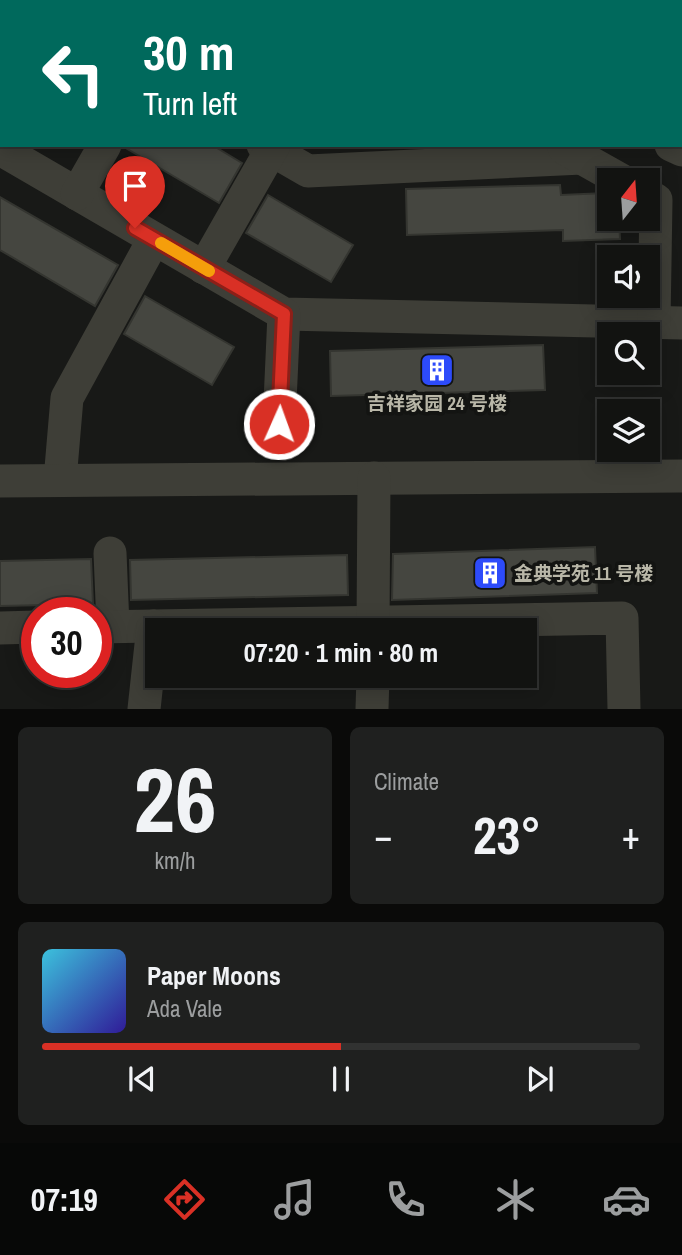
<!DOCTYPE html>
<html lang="en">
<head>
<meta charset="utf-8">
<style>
	:root { --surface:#121311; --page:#1f201f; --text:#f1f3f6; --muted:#9c9e9f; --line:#313231; --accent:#d93025 }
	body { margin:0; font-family:"Archivo Narrow","Noto Sans SC",sans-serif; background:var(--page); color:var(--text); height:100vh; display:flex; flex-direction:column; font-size:26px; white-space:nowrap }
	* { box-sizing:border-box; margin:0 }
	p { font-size:23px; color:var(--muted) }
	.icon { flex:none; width:38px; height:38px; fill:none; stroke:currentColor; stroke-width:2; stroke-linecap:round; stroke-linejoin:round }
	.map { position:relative; height:709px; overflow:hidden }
	.panel { display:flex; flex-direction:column; gap:18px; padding:18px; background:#0a0a09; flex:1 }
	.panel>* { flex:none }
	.banner { position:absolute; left:0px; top:0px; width:682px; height:147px; box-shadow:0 4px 18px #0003,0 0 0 2px var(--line); background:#00695c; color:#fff; overflow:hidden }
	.needle { width:46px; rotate:17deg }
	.fabs { position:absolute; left:597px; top:168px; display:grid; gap:14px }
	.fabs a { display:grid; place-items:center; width:63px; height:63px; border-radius:0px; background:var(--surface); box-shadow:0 4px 18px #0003,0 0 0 2px var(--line); font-size:35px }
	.speed { position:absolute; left:21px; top:597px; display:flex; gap:14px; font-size:35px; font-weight:700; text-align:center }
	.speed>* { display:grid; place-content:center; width:91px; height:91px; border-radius:50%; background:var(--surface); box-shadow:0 4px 18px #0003,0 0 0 2px var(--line); line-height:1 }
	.speed .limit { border:10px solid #d22; background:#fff; color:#111 }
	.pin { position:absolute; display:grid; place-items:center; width:60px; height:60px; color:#fff; margin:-72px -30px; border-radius:50% 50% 50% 0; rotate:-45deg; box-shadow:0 0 7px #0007 }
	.pin .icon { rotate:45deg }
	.me { position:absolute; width:77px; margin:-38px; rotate:2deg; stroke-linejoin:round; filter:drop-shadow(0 0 5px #0008) }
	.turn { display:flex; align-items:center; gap:24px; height:147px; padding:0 28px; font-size:32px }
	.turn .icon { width:91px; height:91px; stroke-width:2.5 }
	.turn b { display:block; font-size:49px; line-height:60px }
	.big { font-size:52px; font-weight:800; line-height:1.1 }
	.panel .tile { flex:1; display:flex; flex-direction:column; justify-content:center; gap:10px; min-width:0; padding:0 24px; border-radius:10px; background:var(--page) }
	.panel .dial { align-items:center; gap:0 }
	.dial b { font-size:91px; line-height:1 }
	.song { display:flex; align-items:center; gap:21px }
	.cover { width:84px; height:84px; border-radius:10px; background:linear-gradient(135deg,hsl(190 70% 55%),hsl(250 70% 35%)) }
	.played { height:7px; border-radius:4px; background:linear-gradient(90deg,var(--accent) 50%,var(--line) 50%) }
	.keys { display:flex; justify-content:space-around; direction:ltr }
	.heat { display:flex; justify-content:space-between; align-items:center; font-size:38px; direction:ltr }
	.panel .tiles { flex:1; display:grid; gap:18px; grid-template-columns:1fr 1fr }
	.tile:last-child { grid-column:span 2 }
	.trip { position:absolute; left:145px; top:618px; width:392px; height:70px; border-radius:0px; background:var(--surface); box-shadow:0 4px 18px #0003,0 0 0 2px var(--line); font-weight:800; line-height:70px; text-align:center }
	.tab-bar { display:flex; height:112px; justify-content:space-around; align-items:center; background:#070807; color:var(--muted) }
	.tab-bar .icon { width:49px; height:49px }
	.tab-bar .selected { color:var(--accent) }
	.tab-bar b { font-size:32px; color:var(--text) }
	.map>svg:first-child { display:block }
</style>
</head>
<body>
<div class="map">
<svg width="682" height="709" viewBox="0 0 682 709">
	<rect width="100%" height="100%" fill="#181917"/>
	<g fill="#454640" stroke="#343530" stroke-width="2">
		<path d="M124,145H212L242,163L219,203L124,147Z"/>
		<path d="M560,185L561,195L606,193L609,195V219H619L620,239L563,241V230L407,235L406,189Z"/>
		<path d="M268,195L353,245L331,282L246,233Z"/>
		<path d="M0,197L118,265L95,306L0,250Z"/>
		<path d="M145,296L234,347L212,385L124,334Z"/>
		<path d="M543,345L545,390L331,396L330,351Z"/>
		<path d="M595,547L597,593L392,600L393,554Z"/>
		<path d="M347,555L348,595L131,600L130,560Z"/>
		<path d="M91,559L93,604L0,606V561Z"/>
	</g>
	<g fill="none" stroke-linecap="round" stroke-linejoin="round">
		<g stroke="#3e3e37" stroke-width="33">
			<path d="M15,0L18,2"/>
			<path d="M306,0L309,2"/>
			<path d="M378,0L381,2"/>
			<path d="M186,2L187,0"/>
			<path d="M263,145L308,171L582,158"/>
			<path d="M671,145L682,150"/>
			<path d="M564,148L621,180"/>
			<path d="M0,149L284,314L682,323"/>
			<path d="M77,194L105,145"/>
			<path d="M648,195L656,200L654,323"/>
			<path d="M204,268L274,145"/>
			<path d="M279,424L284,314"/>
			<path d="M60,480L67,398L154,239"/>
			<path d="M0,481L682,476"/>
			<path d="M110,553L113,626"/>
			<path d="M96,627L622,618L624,709"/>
			<path d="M0,628L37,627"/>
			<path d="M373,630L374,478"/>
			<path d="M144,709L153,626"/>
			<path d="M372,709L373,676"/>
		</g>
	</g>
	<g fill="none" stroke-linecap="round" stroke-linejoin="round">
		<g stroke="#8d1f18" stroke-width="18">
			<path id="route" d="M135,228L284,314L279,424"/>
		</g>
		<use href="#route" stroke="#d93025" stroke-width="12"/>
		<path stroke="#f59e0b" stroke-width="12" d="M161,243L209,271"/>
	</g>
	<defs>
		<g id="building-square" transform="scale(1.75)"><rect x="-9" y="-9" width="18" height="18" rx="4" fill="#2d4bfa" stroke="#131412"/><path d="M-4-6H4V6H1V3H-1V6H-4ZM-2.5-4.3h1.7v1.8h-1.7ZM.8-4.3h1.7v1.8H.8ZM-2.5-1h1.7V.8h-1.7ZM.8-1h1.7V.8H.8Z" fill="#fff"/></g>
	</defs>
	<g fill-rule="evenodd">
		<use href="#building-square" x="437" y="370"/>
		<use href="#building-square" x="490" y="573"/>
	</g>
	<g text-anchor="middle" stroke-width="7" stroke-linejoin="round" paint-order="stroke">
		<g font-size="19" font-weight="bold" fill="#b9b7a8" stroke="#131412">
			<text x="437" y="410">吉祥家园 24 号楼</text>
			<text x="514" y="580" text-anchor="start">金典学苑 11 号楼</text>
		</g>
	</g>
</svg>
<div class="fabs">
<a><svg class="needle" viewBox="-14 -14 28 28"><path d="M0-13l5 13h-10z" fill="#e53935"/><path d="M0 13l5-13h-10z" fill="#9c9e9f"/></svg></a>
<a><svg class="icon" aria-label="sound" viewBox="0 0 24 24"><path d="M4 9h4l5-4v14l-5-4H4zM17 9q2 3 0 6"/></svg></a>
<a><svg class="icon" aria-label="search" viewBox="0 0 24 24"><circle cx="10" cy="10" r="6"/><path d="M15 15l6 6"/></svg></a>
<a><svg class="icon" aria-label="layers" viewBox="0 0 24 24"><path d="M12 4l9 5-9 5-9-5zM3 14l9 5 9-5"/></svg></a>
</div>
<div class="speed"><div class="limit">30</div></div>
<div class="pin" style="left:135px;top:228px;background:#d93025"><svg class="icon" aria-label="arrive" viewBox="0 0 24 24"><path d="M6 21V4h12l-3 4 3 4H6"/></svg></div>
<svg class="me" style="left:279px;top:424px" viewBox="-20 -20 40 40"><circle r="17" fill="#d93025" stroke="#fff" stroke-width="3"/><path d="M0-11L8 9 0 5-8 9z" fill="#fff"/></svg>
<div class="trip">07:20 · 1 min · 80 m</div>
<div class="banner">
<div class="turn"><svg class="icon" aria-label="left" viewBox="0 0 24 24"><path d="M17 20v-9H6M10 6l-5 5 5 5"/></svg><div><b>30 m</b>Turn left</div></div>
</div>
</div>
<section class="panel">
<div class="tiles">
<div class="tile dial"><b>26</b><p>km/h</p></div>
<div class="tile"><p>Climate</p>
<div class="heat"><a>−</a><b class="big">23°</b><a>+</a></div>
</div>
<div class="tile">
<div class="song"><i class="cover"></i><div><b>Paper Moons</b><p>Ada Vale</p></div></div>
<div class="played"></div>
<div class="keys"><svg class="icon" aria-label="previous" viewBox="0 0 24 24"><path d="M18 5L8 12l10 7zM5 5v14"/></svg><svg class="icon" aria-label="pause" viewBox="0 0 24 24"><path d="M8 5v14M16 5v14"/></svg><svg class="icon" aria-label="next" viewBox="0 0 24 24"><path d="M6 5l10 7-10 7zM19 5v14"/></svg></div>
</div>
</div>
</section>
<nav class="tab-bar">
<b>07:19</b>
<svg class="icon selected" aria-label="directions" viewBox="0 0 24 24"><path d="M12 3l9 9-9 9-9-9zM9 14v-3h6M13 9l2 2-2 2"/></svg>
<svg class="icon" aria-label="music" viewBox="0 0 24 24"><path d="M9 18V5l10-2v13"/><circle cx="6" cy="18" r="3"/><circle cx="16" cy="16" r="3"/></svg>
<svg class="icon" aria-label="phone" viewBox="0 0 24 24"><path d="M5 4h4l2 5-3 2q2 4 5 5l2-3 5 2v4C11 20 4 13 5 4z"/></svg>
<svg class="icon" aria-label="climate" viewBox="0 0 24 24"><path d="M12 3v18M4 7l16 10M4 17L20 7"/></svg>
<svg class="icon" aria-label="car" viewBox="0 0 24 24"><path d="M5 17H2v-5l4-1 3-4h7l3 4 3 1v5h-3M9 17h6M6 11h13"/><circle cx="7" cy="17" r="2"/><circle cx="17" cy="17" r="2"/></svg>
</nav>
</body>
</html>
